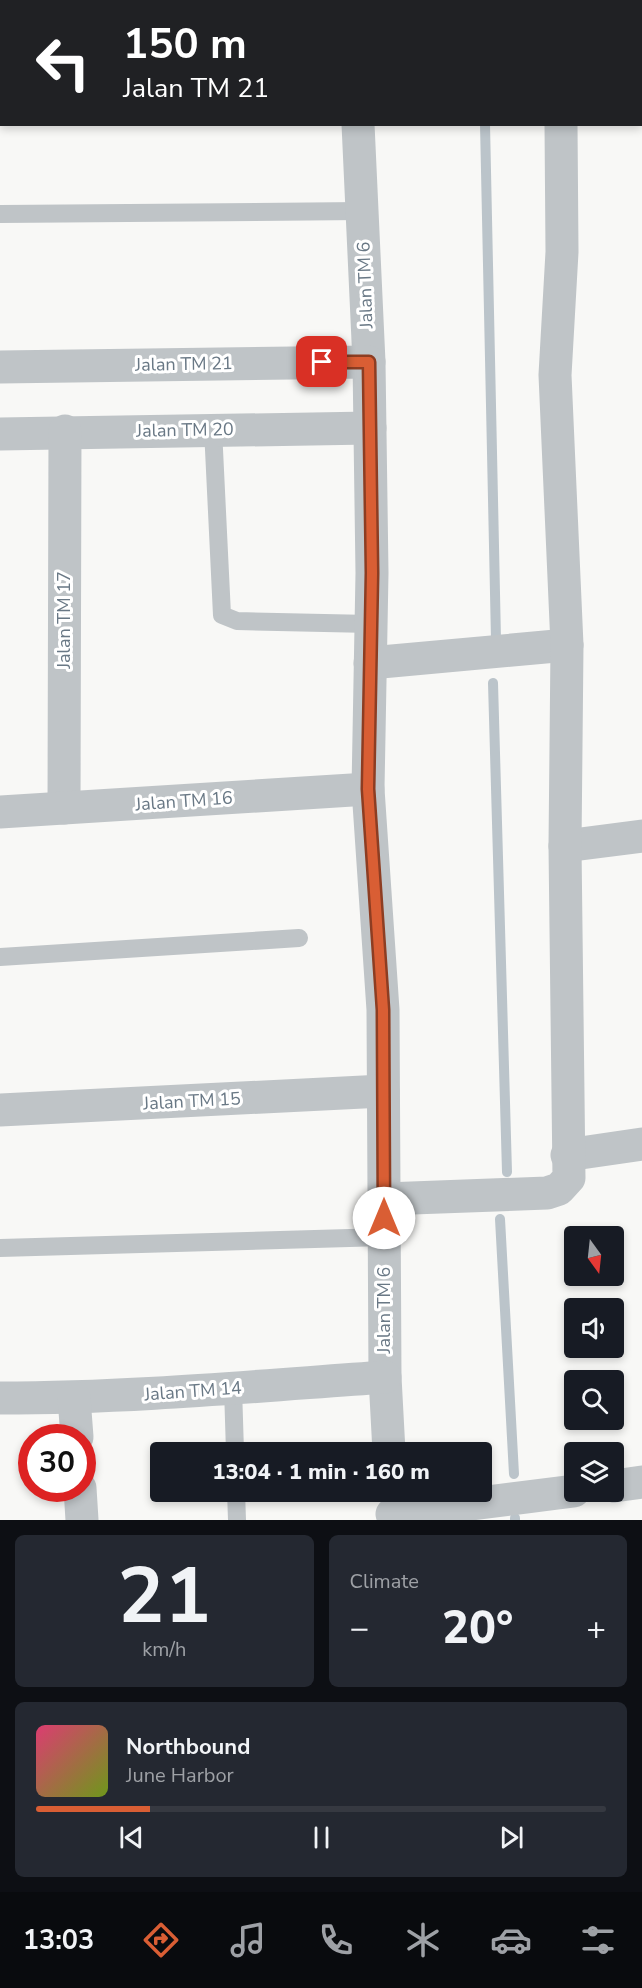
<!DOCTYPE html>
<html lang="en">
<head>
<meta charset="utf-8">
<style>
	:root { --surface:#171b24; --page:#242831; --text:#f1f3f6; --muted:#9ea1a6; --line:#363941; --accent:#d95e34 }
	body { margin:0; font-family:"Nunito Sans",sans-serif; background:var(--page); color:var(--text); height:100vh; display:flex; flex-direction:column; font-size:22px; white-space:nowrap }
	* { box-sizing:border-box; margin:0 }
	p { font-size:20px; color:var(--muted) }
	.icon { flex:none; width:33px; height:33px; fill:none; stroke:currentColor; stroke-width:2; stroke-linecap:round; stroke-linejoin:round }
	.map { position:relative; height:1520px; overflow:hidden }
	.sheet { display:flex; flex-direction:column; gap:15px; padding:15px; background:#0d0f14; flex:1 }
	.sheet>* { flex:none }
	.top-card { position:absolute; left:0px; top:0px; width:642px; height:126px; box-shadow:0 3px 9px #0003; background:#202124; color:#fff; overflow:hidden }
	.needle { width:39px; rotate:165deg }
	.tools { position:absolute; left:564px; top:1226px; display:grid; gap:12px }
	.tools a { display:grid; place-items:center; width:60px; height:60px; border-radius:6px; background:var(--surface); box-shadow:0 3px 9px #0003; font-size:30px }
	.speed { position:absolute; left:18px; top:1424px; display:flex; gap:12px; font-size:30px; font-weight:700; text-align:center }
	.speed>* { display:grid; place-content:center; width:78px; height:78px; border-radius:50%; background:var(--surface); box-shadow:0 3px 9px #0003; line-height:1 }
	.speed .limit { border:9px solid #d22; background:#fff; color:#111 }
	.pin { position:absolute; display:grid; place-items:center; width:51px; height:51px; color:#fff; margin:-26px; border-radius:12px; box-shadow:0 3px 9px #0006 }
	.me { position:absolute; width:66px; margin:-33px; rotate:0deg; stroke-linejoin:round; filter:drop-shadow(0 0 4px #0008) }
	.turn { display:flex; align-items:center; gap:21px; height:126px; padding:0 24px; font-size:27px }
	.turn .icon { width:78px; height:78px; stroke-width:2.5 }
	.turn b { display:block; font-size:42px; line-height:51px }
	.big { font-size:45px; font-weight:800; line-height:1.1 }
	.sheet .widget { flex:1; display:flex; flex-direction:column; justify-content:center; gap:9px; min-width:0; padding:0 21px; border-radius:9px; background:var(--page) }
	.sheet .dial { align-items:center; gap:0 }
	.dial b { font-size:78px; line-height:1 }
	.song { display:flex; align-items:center; gap:18px }
	.cover { width:72px; height:72px; border-radius:9px; background:linear-gradient(135deg,hsl(340 70% 55%),hsl(80 70% 35%)) }
	.played { height:6px; border-radius:3px; background:linear-gradient(90deg,var(--accent) 20%,var(--line) 20%) }
	.keys { display:flex; justify-content:space-around; direction:ltr }
	.heat { display:flex; justify-content:space-between; align-items:center; font-size:33px; direction:ltr }
	.sheet .tiles { flex:1; display:grid; gap:15px; grid-template-columns:1fr 1fr }
	.widget:last-child { grid-column:span 2 }
	.trip { position:absolute; left:150px; top:1442px; width:342px; height:60px; border-radius:6px; background:var(--surface); box-shadow:0 3px 9px #0003; font-weight:800; line-height:60px; text-align:center }
	.tabs { display:flex; height:96px; justify-content:space-around; align-items:center; background:#090b0e; color:var(--muted) }
	.tabs .icon { width:42px; height:42px }
	.tabs .selected { color:var(--accent) }
	.tabs b { font-size:27px; color:var(--text) }
	.map>svg:first-child { display:block }
</style>
</head>
<body>
<div class="map">
<svg width="642" height="1520" viewBox="0 0 642 1520">
	<rect width="100%" height="100%" fill="#f8f8f6"/>
	<g fill="none" stroke-linecap="round" stroke-linejoin="round">
		<g stroke="#bbc4ca" stroke-width="10">
			<path d="M473,0L474,2"/>
			<path d="M485,124L496,640"/>
			<path d="M493,683L507,1172"/>
			<path d="M500,1219L514,1474"/>
			<path d="M515,1518V1520"/>
		</g>
		<g stroke="#bfc4c7" stroke-width="18">
			<path d="M170,0L171,2"/>
			<path d="M640,59H642"/>
			<path d="M0,214L362,211"/>
			<path d="M213,429L222,615L237,621L371,624"/>
			<path d="M0,957L299,938"/>
			<path d="M0,1248L384,1237"/>
			<path d="M233,1388L235,1452"/>
			<path d="M236,1491L237,1520"/>
		</g>
		<g stroke="#bfc4c7" stroke-width="33">
			<path d="M341,0L342,2"/>
			<path d="M551,2V0"/>
			<path d="M0,3L2,6"/>
			<path d="M0,65H2"/>
			<path d="M358,124L369,362L372,573L368,789L383,1010L385,1377L389,1452"/>
			<path d="M0,367L369,362"/>
			<path d="M0,434L370,428"/>
			<path d="M370,663L567,645"/>
			<path d="M64,808L65,431"/>
			<path d="M0,812L368,789"/>
			<path d="M565,846L642,836"/>
			<path d="M0,1110L383,1091"/>
			<path d="M567,1155L642,1144"/>
			<path d="M385,1199L547,1193L559,1189L569,1178L565,846L567,645L555,375L562,252L561,124"/>
			<path d="M0,1398C129,1398 257,1386 385,1377"/>
			<path d="M74,1398L77,1437"/>
			<path d="M614,1486L642,1482"/>
			<path d="M80,1488L82,1520"/>
			<path d="M392,1514L574,1491"/>
		</g>
	</g>
	<g fill="none" stroke-linecap="round" stroke-linejoin="round">
		<g stroke="#8d3d22" stroke-width="15">
			<path id="route" d="M322,362H369L372,573L368,789L383,1010L384,1218"/>
		</g>
		<use href="#route" stroke="#d95e34" stroke-width="10"/>
	</g>
	<g text-anchor="middle" stroke-width="6" stroke-linejoin="round" paint-order="stroke">
		<g font-size="18" fill="#697885" stroke="#fff">
			<text transform="translate(365 285) rotate(-92)" y="6">Jalan TM 6</text>
			<text transform="translate(184 364) rotate(-1)" y="6">Jalan TM 21</text>
			<text transform="translate(185 430) rotate(-1)" y="6">Jalan TM 20</text>
			<text transform="translate(64 620) rotate(-90)" y="6">Jalan TM 17</text>
			<text transform="translate(184 801) rotate(-4)" y="6">Jalan TM 16</text>
			<text transform="translate(192 1101) rotate(-3)" y="6">Jalan TM 15</text>
			<text transform="translate(384 1310) rotate(-90)" y="6">Jalan TM 6</text>
			<text transform="translate(193 1391) rotate(-4)" y="6">Jalan TM 14</text>
		</g>
	</g>
</svg>
<div class="tools">
<a><svg class="needle" viewBox="-14 -14 28 28"><path d="M0-13l5 13h-10z" fill="#e53935"/><path d="M0 13l5-13h-10z" fill="#9ea1a6"/></svg></a>
<a><svg class="icon" aria-label="sound" viewBox="0 0 24 24"><path d="M4 9h4l5-4v14l-5-4H4zM17 9q2 3 0 6"/></svg></a>
<a><svg class="icon" aria-label="search" viewBox="0 0 24 24"><circle cx="10" cy="10" r="6"/><path d="M15 15l6 6"/></svg></a>
<a><svg class="icon" aria-label="layers" viewBox="0 0 24 24"><path d="M12 4l9 5-9 5-9-5zM3 14l9 5 9-5"/></svg></a>
</div>
<div class="speed"><div class="limit">30</div></div>
<div class="pin" style="left:322px;top:362px;background:#d93025"><svg class="icon" aria-label="arrive" viewBox="0 0 24 24"><path d="M6 21V4h12l-3 4 3 4H6"/></svg></div>
<svg class="me" style="left:384px;top:1218px" viewBox="-20 -20 40 40"><circle r="19" fill="#fff"/><path d="M0-13L10 11 0 6-10 11z" fill="#d95e34"/></svg>
<div class="trip">13:04 · 1 min · 160 m</div>
<div class="top-card">
<div class="turn"><svg class="icon" aria-label="left" viewBox="0 0 24 24"><path d="M17 20v-9H6M10 6l-5 5 5 5"/></svg><div><b>150 m</b>Jalan TM 21</div></div>
</div>
</div>
<section class="sheet">
<div class="tiles">
<div class="widget dial"><b>21</b><p>km/h</p></div>
<div class="widget"><p>Climate</p>
<div class="heat"><a>−</a><b class="big">20°</b><a>+</a></div>
</div>
<div class="widget">
<div class="song"><i class="cover"></i><div><b>Northbound</b><p>June Harbor</p></div></div>
<div class="played"></div>
<div class="keys"><svg class="icon" aria-label="previous" viewBox="0 0 24 24"><path d="M18 5L8 12l10 7zM5 5v14"/></svg><svg class="icon" aria-label="pause" viewBox="0 0 24 24"><path d="M8 5v14M16 5v14"/></svg><svg class="icon" aria-label="next" viewBox="0 0 24 24"><path d="M6 5l10 7-10 7zM19 5v14"/></svg></div>
</div>
</div>
</section>
<nav class="tabs">
<b>13:03</b>
<svg class="icon selected" aria-label="directions" viewBox="0 0 24 24"><path d="M12 3l9 9-9 9-9-9zM9 14v-3h6M13 9l2 2-2 2"/></svg>
<svg class="icon" aria-label="music" viewBox="0 0 24 24"><path d="M9 18V5l10-2v13"/><circle cx="6" cy="18" r="3"/><circle cx="16" cy="16" r="3"/></svg>
<svg class="icon" aria-label="phone" viewBox="0 0 24 24"><path d="M5 4h4l2 5-3 2q2 4 5 5l2-3 5 2v4C11 20 4 13 5 4z"/></svg>
<svg class="icon" aria-label="climate" viewBox="0 0 24 24"><path d="M12 3v18M4 7l16 10M4 17L20 7"/></svg>
<svg class="icon" aria-label="car" viewBox="0 0 24 24"><path d="M5 17H2v-5l4-1 3-4h7l3 4 3 1v5h-3M9 17h6M6 11h13"/><circle cx="7" cy="17" r="2"/><circle cx="17" cy="17" r="2"/></svg>
<svg class="icon" aria-label="filters" viewBox="0 0 24 24"><path d="M4 7h16M4 17h16"/><circle cx="9" cy="7" r="2"/><circle cx="15" cy="17" r="2"/></svg>
</nav>
</body>
</html>
